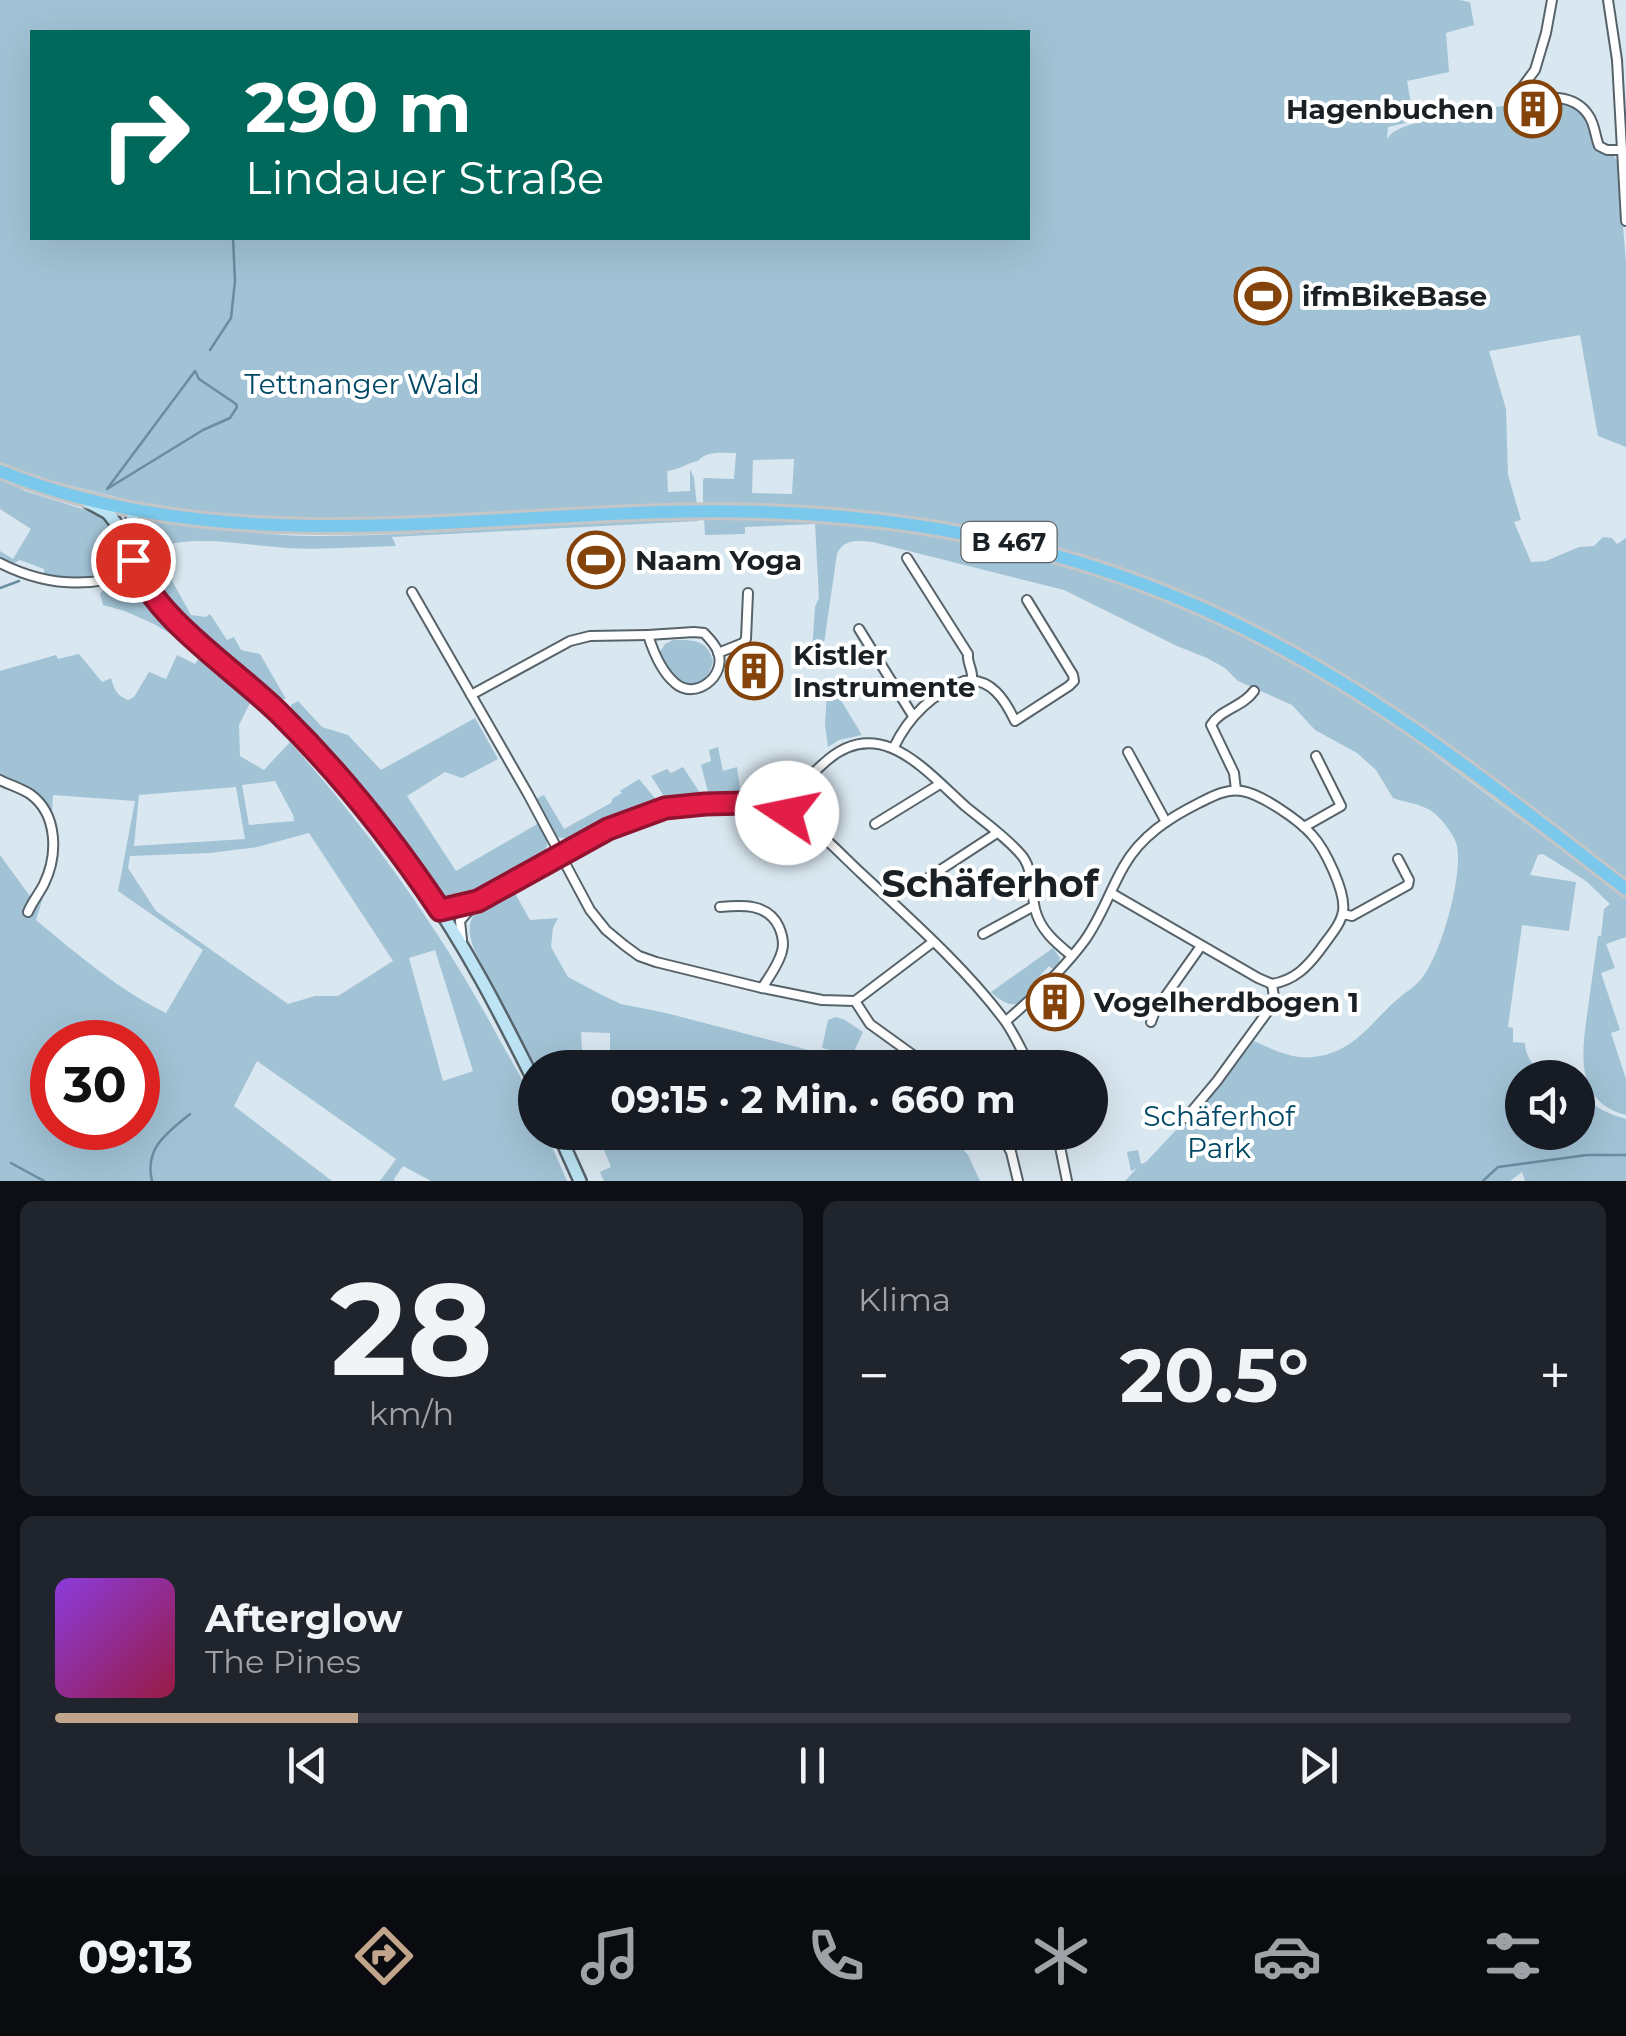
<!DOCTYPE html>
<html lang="de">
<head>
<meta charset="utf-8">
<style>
	:root { --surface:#171b24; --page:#20242c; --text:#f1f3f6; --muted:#9ea1a6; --line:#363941; --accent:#c0a48c }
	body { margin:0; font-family:Montserrat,sans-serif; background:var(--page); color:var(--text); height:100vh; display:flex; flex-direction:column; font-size:38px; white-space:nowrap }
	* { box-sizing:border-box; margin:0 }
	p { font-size:32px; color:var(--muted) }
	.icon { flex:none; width:55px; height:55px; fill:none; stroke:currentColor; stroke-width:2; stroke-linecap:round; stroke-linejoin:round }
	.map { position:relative; height:1181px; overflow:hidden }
	.sheet { display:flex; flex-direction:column; gap:20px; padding:20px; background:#0d0f14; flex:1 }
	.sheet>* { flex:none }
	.top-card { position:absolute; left:30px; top:30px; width:1000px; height:210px; border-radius:0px; box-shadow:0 10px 40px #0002; background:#00695c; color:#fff; overflow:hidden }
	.controls { position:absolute; left:1505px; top:1060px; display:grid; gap:20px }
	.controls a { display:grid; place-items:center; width:90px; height:90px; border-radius:50%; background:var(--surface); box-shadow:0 10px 40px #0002; font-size:50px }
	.speed { position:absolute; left:30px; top:1020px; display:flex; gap:20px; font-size:50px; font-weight:700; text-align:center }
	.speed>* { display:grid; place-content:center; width:130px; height:130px; border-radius:50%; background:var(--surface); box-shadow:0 10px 40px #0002; line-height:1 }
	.speed .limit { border:15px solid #d22; background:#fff; color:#111 }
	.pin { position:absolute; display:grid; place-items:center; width:85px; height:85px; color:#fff; margin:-42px; border:5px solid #fff; border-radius:50%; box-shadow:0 2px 10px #0007 }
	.me { position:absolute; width:110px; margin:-55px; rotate:281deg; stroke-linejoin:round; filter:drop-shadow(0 0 8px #0008) }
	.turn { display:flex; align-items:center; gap:35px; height:210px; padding:0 50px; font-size:45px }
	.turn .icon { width:130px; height:130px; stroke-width:2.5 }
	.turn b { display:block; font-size:70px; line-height:85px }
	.big { font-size:75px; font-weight:700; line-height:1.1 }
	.sheet .widget { flex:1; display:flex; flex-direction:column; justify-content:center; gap:15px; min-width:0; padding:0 35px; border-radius:15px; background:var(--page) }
	.sheet .dial { align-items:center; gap:0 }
	.dial b { font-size:130px; line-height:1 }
	.song { display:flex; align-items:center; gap:30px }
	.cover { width:120px; height:120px; border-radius:15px; background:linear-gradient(135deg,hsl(270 70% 55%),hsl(340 70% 35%)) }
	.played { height:10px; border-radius:5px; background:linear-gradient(90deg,var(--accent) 20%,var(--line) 20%) }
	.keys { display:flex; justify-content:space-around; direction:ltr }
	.heat { display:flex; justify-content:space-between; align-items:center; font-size:55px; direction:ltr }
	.sheet .tiles { flex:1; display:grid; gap:20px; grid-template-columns:1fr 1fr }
	.widget:last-child { grid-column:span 2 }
	.trip { position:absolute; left:518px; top:1050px; width:590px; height:100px; border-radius:50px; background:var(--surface); box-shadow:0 10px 40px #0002; font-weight:700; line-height:100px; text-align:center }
	.tabs { display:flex; height:160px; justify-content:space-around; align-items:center; background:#090b0e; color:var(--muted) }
	.tabs .icon { width:70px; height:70px }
	.tabs .on { color:var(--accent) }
	.tabs b { font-size:45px; color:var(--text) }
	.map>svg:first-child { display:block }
</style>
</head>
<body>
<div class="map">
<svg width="1626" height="1181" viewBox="0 0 1626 1181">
	<rect width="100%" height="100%" fill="#d9e7f0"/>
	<g fill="#a2c3d6" fill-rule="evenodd">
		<path d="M0,0H1459L1470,2L1474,25L1446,33L1449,72L1407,81L1414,121L1388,127L1387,139C1392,133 1391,133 1399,129C1423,117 1547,95 1570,104C1593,114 1594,146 1615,157L1618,163L1626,263V447L1598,436L1580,335L1489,351L1506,409L1508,475L1521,520L1514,522L1531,562L1546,561L1579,547L1594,546L1603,537L1612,538L1617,544L1626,538V881C1538,813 1451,743 1358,684C1326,663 1292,646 1258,629C1131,566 996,523 854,510C804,506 753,506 703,506V480L704,478L734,479L736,453C723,453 707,450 698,461C686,463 680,470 667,471L668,492L690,491V469L694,478L697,506L382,522H301L211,513L137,502L39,478L0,464ZM32,32H1028V238H32ZM794,459L792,494L752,493L753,460Z"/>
		<path d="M0,478L25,491L105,516L118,533L123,557L118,571L94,580H60L44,576V569L20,560L10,565L0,560V551L13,559L31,529L0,509Z"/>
		<path d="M704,517L826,520L914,531L999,549L1072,569L1135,589L1203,615L1295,662L1398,728L1626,898V937L1606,944L1615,968L1601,973L1620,1030L1611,1033L1626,1079V1115C1573,1101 1582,1050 1588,1008C1591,984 1595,960 1598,936H1601L1604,909L1610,904L1586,881L1543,854L1538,855L1530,875L1576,882L1569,931L1522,925L1508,1027L1513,1028V1042L1525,1043C1525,1056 1535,1071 1548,1072L1568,1065L1575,1067C1583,1082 1576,1066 1580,1083C1587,1106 1606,1113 1626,1119V1181H1525L1522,1172L1510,1181H1125L1137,1168L1131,1171L1127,1152L1138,1150L1141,1164L1146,1162L1178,1128L1181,1129L1221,1084L1254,1041C1282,1054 1303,1064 1334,1052C1361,1042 1378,1015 1399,998C1407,991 1416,986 1422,978C1441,954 1463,877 1457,846C1454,834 1441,817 1430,810C1420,804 1404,802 1393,798L1376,770L1357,753L1315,730L1292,705L1238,681L1225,668L1207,658L1177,646L1064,590L873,542C859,541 844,538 837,554L823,650L820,653L812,652L815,607L819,598L815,524L745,527V534L705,535ZM1522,1078H1578V1132H1522Z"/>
		<path d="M697,518L698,521L392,537L396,546C359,547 322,550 286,548C250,546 185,532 155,550L191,615L206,617L210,614L227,640L234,637L241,650L260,654L286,699H273L169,605C151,583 130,554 142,525L152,521C205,524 259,536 313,536C441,536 569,521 697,518Z"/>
		<path d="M118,583L140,593L159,615L275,718L367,822L436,920L351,806L289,736L245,693L185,643L156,625L125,611L103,605L100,594C105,587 109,585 118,583Z"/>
		<path d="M673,640C693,640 707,639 713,661C710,676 703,683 688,686L672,675L660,652L665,644Z"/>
		<path d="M79,654L102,682L111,678C114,689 117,696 128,700L134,697L149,672L166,679L177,655L195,664L199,658L250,703L239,725L240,756L264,770L290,742C370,832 440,929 497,1035C507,1054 530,1090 535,1110C536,1116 535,1126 535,1132L546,1133L567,1181H431L403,1166L394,1179L395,1181H380L396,1159L257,1061L234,1106L332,1181H0V855L32,899L43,889L44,894L36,920C77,954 119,990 166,1013L203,950L118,891L135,801L53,795L52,813L47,815L32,795L0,779V671L56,655L58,659ZM275,781L293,815L294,821L249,825L242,785ZM236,787L245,839L134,846L139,795ZM309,833L393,961L338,996H315L288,1004L156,911L128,868L130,856L210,853L257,847ZM435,950L473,1071L443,1081L409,958ZM52,1042H138V1128H52Z"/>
		<path d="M827,691L842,702L862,735L839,740L828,747L825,725Z"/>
		<path d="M298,701L322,727L348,735L381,770L475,718L498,759L462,778L445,772L407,796L456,871L539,823C542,830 548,837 547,845C546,850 542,857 539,860C529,870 474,899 460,901C451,903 452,902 444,900L394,835L292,718L291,705Z"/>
		<path d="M718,747L723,771L737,767L741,796H709L701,765L711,761L709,750Z"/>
		<path d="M683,767L702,796L701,798L667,801L651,776L667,769L671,773Z"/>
		<path d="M639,779L659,803L616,818L579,838L573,840L557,837L536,799L544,795L564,829L611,803L613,798L622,793L620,791Z"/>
		<path d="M512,888L530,920L558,918L553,928L551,947L568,977L600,994L621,1004L666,1013L855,1062L862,1067H610V1033L581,1032L583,1067L535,1068V1072L474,949C459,912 485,904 512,888Z"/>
		<path d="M1053,948L1060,958L1059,963L1053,969L1049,966L1035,981L1039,986C1021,1004 1013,1013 991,992Z"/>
		<path d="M836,1017L845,1020L863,1032L852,1056L822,1048L828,1020Z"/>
		<path d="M597,1133H948L968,1155L980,1181H604L600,1172L611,1167Z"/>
	</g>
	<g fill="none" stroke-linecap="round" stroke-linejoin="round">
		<g stroke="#698da2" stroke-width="2.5">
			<path d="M210,350L231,318L235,281L233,238"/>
			<path d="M195,371L199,379L236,404L237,407L230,418L203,430L107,489Z"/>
			<path d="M0,588L19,581"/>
			<path d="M11,1163L44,1181"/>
			<path d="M152,1181C144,1148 167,1133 190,1114"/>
			<path d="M1483,1181L1498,1167L1587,1155H1626"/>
		</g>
		<g stroke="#56636a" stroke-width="12">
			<g id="street">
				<path d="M1608,0L1617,60L1626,221"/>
				<path d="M1515,102C1539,98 1573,90 1589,116C1595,125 1595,136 1599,146L1607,150H1622"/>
				<path d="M1515,102V97L1535,70L1546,33L1552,0"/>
				<path d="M907,558L968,654C967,664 973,669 972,679"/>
				<path d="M0,563C45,586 90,589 137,571"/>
				<path d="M412,592L528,794L590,910L606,930L624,945L639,956L656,962L762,988L822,1000L855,1001L870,1024L931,1068"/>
				<path d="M859,629L913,716"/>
				<path d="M694,632L704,633C709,638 715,644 718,652C727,676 695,701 675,683C662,672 653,651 648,635Z"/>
				<path d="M718,653L743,643L746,639L748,593"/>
				<path d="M471,695L570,641L590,636L648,635"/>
				<path d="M894,747C909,716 932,694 964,681C991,677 1005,700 1015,721L1069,686L1074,681L1073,675L1027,600"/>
				<path d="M1128,752L1166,822"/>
				<path d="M0,780C10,785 21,788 30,794C58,814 58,855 44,884C39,894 32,902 28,912"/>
				<path d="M1236,790L1234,773L1211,725C1221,709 1243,707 1254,691"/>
				<path d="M787,813C794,792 807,778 823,764C878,712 924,769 965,806C983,821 1009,839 1023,857C1033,871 1031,892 1035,909C1040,930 1056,943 1072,956"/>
				<path d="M875,824L940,784"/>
				<path d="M1304,827L1341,806L1316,756"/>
				<path d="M928,878L997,833"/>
				<path d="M1111,893L1258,978L1272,984"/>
				<path d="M720,907C742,905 768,903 779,927C782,934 784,944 782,951C779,964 769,977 762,988"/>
				<path d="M440,910L474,902"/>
				<path d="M1343,914L1352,916L1408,885L1409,880L1398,859"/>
				<path d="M983,934L1034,906"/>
				<path d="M462,940L460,921C481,892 536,870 568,852C623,820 660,804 725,803C743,803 761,804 778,809C810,819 837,851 862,874C909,918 966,968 1005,1021C1015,1035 1022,1052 1031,1068"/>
				<path d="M855,1001L933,942"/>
				<path d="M1006,1021C1034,997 1063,970 1085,940C1102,916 1110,890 1124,866C1141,836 1169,818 1199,803C1211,797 1227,788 1242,791C1261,794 1299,820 1312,835C1325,849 1346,892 1343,911C1341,925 1328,938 1320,950C1307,967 1295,980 1272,984"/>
				<path d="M1151,1022L1155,1011L1201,946"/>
				<path d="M1186,1118L1217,1081L1271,1007L1274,997L1272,984"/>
				<path d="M1000,1132L1011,1152L1018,1181"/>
				<path d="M1057,1132L1067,1181"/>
			</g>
		</g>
		<g stroke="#56636a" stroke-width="16">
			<g id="secondary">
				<path d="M88,502L108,513L129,540"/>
				<path d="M134,509C128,538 129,564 147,589C184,640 247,679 291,725C338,775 383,828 422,884C466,946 501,1015 535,1083"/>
				<path d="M558,1132L580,1181"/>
			</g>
		</g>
		<g stroke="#c4c5c6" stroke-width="18">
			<path id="primary" d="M0,471C211,557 443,518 664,512C895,505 1105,545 1307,662C1421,727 1523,810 1626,889"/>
		</g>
		<use href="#street" stroke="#fff" stroke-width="8"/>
		<use href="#secondary" stroke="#bce4f5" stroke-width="11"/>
		<use href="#primary" stroke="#7ac8eb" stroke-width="12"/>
	</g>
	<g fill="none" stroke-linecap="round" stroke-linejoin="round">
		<g stroke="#92132f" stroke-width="25">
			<path id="route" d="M133,560C155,620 235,669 280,714C339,772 394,841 440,910L478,901L608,829L665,808L705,804L745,803L787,813"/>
		</g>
		<use href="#route" stroke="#e11d48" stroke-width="18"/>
	</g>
	<defs>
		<g id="building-ring" transform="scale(2.875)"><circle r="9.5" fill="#fff" stroke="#83430a" stroke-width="1.5"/><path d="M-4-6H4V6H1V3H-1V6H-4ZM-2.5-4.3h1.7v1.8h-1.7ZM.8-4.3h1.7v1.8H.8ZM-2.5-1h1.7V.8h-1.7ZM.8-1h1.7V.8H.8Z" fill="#83430a"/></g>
		<g id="stadium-ring" transform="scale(2.875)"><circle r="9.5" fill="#fff" stroke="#83430a" stroke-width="1.5"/><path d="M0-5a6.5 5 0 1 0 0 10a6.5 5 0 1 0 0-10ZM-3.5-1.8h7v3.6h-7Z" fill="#83430a"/></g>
	</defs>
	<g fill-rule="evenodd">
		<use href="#building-ring" x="1533" y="109"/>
		<use href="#stadium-ring" x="1263" y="296"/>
		<use href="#stadium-ring" x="596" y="560"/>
		<use href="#building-ring" x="754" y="671"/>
		<use href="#building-ring" x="1055" y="1002"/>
	</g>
	<g text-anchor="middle" stroke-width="8" stroke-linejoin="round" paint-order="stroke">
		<rect fill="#fff" stroke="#5f6366" stroke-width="2.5" x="961.5" y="522" width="95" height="40" rx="8"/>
		<g font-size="25" font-weight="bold" fill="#1b2024">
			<text x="1009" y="551">B 467</text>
		</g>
		<g font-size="28" font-weight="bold" fill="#1b2024" stroke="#fff" text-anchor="start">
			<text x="1494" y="119" text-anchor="end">Hagenbuchen</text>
			<text x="1302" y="306">ifmBikeBase</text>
			<text x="635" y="570">Naam Yoga</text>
			<text x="793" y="665">Kistler<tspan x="793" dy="32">Instrumente</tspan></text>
			<text x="1094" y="1012">Vogelherdbogen 1</text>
		</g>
		<g font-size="28" fill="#004866" stroke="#fff">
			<text x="362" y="394">Tettnanger Wald</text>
			<text x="1219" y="1126">Schäferhof<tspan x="1219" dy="32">Park</tspan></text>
		</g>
		<g font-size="38" font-weight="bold" fill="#1b2024" stroke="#fff">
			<text x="990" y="897">Schäferhof</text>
		</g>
	</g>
</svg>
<div class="controls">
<a><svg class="icon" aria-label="sound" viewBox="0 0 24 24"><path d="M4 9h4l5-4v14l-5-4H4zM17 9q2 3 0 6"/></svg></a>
</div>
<div class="speed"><div class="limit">30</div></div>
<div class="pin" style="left:133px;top:560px;background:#d93025"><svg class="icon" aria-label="arrive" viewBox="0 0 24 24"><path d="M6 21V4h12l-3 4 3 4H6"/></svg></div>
<svg class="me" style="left:787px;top:813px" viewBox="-20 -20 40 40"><circle r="19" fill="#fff"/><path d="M0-13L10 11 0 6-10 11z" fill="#e11d48"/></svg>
<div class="trip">09:15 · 2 Min. · 660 m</div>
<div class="top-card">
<div class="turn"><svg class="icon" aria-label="right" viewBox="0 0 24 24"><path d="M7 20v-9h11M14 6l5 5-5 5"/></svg><div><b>290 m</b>Lindauer Straße</div></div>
</div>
</div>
<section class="sheet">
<div class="tiles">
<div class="widget dial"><b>28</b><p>km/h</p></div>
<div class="widget"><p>Klima</p>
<div class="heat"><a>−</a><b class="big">20.5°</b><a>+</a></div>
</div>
<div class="widget">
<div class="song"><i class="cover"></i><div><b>Afterglow</b><p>The Pines</p></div></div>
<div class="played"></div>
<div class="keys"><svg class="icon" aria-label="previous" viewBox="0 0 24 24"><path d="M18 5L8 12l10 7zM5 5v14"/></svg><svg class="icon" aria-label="pause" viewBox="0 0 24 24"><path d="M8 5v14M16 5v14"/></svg><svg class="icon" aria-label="next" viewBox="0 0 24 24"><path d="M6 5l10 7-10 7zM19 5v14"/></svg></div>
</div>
</div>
</section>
<nav class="tabs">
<b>09:13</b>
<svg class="icon on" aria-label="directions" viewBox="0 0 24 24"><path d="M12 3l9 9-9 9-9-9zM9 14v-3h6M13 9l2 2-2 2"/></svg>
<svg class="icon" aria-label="music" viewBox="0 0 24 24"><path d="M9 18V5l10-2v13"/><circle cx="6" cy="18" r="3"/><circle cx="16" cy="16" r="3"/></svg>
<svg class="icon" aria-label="phone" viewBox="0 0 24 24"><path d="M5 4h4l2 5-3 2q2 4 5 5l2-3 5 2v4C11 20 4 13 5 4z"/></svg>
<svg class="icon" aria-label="climate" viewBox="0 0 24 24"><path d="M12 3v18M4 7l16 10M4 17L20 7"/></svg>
<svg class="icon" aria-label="car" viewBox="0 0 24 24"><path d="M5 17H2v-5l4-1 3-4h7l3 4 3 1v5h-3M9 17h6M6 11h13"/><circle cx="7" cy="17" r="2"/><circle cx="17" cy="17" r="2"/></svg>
<svg class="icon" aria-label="filters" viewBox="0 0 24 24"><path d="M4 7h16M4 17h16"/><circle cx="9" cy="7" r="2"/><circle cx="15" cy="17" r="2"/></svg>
</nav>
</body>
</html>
